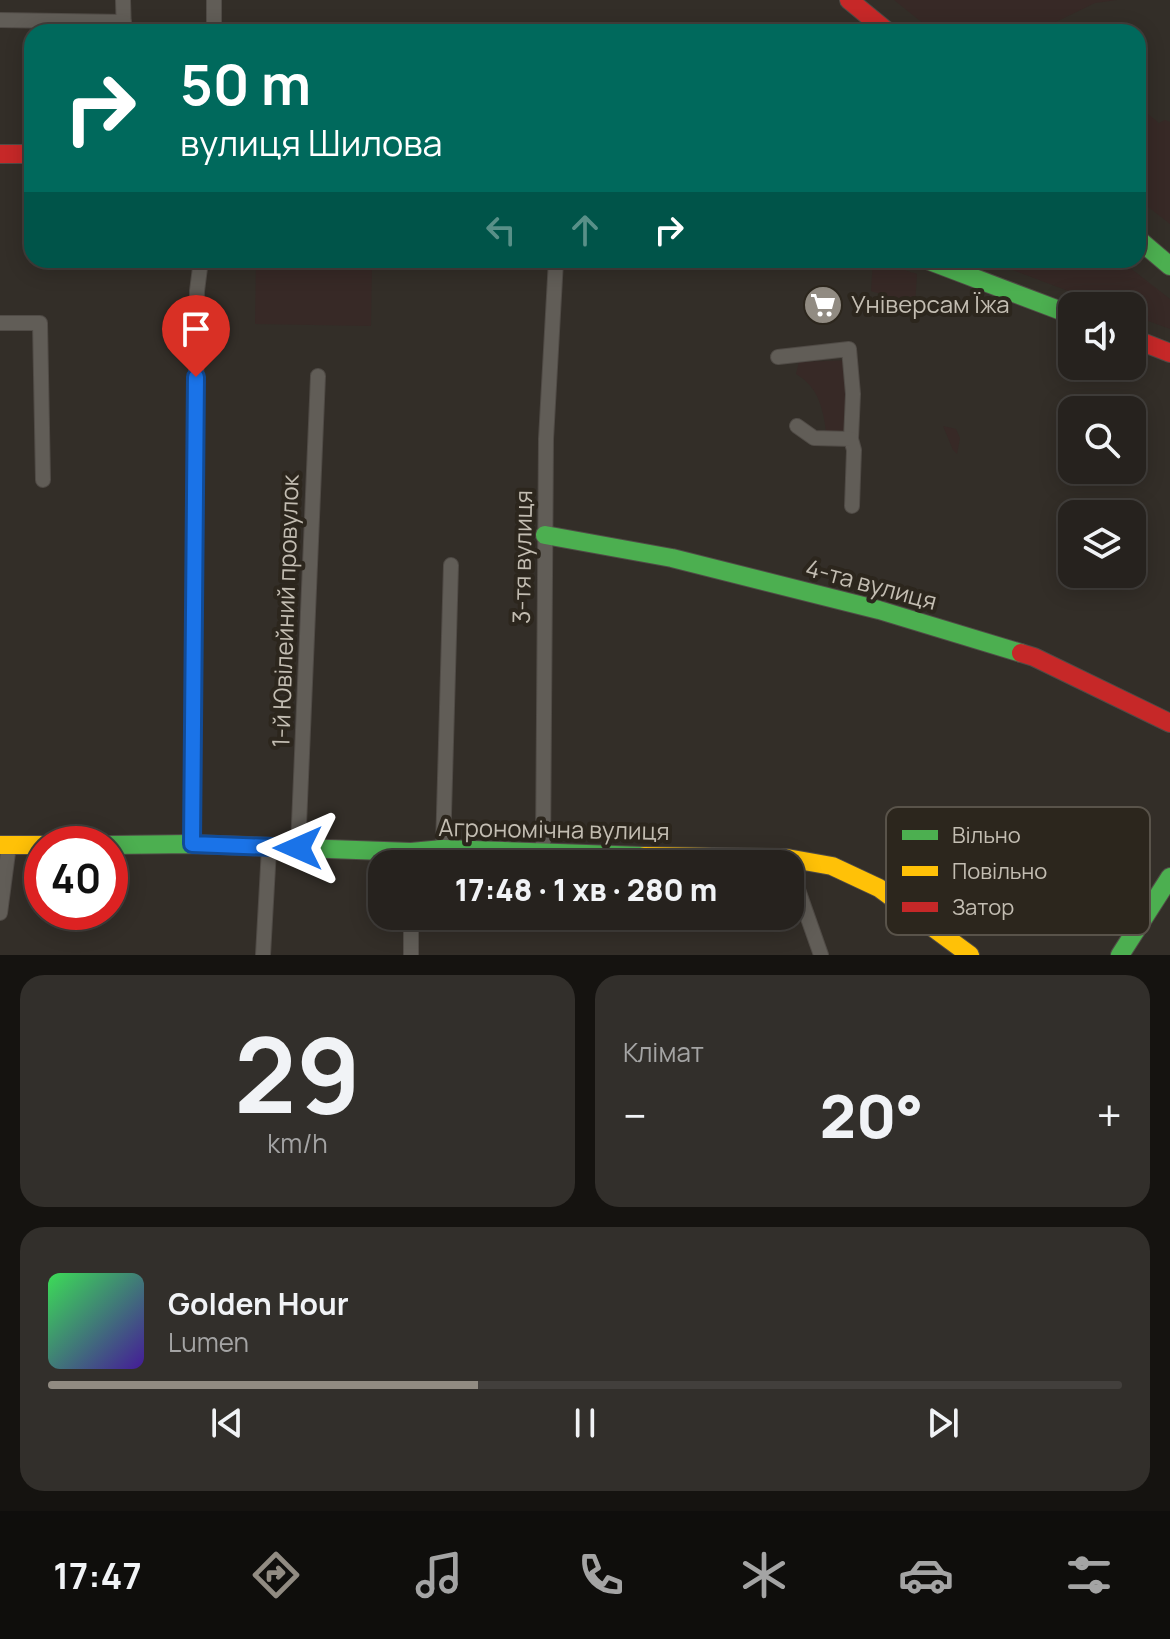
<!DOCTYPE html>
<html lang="uk">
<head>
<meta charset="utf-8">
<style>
	:root { --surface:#26221e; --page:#322f2b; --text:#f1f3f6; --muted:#a4a4a4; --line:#423f3c; --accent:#918b82 }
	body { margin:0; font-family:Manrope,sans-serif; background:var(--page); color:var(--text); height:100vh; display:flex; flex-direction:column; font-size:30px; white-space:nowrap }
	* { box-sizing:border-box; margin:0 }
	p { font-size:26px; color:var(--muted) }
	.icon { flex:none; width:44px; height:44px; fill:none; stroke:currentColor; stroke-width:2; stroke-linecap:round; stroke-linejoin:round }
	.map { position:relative; height:955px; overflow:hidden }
	.details { display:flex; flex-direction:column; gap:20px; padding:20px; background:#151310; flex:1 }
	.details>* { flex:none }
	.guide { position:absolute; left:24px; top:24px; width:1122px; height:244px; border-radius:24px; box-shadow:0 4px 20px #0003,0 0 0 2px var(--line); background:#00695c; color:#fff; overflow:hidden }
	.tools { position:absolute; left:1058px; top:292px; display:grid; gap:16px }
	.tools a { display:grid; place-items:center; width:88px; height:88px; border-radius:16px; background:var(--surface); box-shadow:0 4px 20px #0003,0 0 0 2px var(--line); font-size:40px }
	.speed { position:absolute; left:24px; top:826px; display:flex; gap:16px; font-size:40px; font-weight:700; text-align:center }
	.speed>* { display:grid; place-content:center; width:104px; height:104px; border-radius:50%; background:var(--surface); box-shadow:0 4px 20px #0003,0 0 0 2px var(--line); line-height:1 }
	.speed .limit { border:12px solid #d22; background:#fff; color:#111 }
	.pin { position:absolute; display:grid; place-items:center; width:68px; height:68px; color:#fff; margin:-82px -34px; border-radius:50% 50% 50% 0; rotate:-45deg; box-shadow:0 0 8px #0007 }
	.pin .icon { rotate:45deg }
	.me { position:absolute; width:88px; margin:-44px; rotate:270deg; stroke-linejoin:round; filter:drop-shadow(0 0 6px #0008) }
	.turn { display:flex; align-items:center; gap:28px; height:168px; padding:0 24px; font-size:36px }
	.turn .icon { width:104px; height:104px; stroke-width:2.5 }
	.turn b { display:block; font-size:56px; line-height:68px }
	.lanes { display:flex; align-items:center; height:76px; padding:0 24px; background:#0003; justify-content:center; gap:40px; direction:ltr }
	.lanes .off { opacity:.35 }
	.big { font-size:60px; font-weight:800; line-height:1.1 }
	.details .widget { flex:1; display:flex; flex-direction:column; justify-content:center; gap:12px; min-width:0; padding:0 28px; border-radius:24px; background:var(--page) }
	.details .dial { align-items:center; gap:0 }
	.dial b { font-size:104px; line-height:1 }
	.song { display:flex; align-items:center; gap:24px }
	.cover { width:96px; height:96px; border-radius:12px; background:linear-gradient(135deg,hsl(130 70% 55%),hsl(260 70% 35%)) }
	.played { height:8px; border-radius:4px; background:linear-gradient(90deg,var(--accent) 40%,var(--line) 40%) }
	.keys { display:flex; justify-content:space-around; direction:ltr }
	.heat { display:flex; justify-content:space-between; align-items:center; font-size:44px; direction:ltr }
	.details .tiles { flex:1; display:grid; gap:20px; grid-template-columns:1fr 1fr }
	.widget:last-child { grid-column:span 2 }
	.trip { position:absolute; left:368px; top:850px; width:436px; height:80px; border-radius:24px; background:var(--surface); box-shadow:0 4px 20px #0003,0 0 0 2px var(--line); font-weight:800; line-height:80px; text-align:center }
	.dock { display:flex; height:128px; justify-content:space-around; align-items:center; background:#0f0e0c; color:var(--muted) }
	.dock .icon { width:56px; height:56px }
	.dock .on { color:var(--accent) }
	.dock b { font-size:36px; color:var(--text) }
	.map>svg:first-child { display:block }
</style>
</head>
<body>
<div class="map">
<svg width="1170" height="955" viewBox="0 0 1170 955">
	<rect width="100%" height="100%" fill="#332e28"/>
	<g fill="#372926">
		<path d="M894,0H1117L1095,3L1035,32H934Z"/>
		<path d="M1138,106L1159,123L1165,120L1170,122V224L1138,199Z"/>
		<path d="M256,260H372L371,326L255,324Z"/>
		<path d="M873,260L917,274L915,305L871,291Z"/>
		<path d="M986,260H1120L1170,299V329L1132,315V306H1108Z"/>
		<path d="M851,360L852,433L827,437C823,410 820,388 796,374L799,362Z"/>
		<path d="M943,426L956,429L960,438L957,454L953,450Z"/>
	</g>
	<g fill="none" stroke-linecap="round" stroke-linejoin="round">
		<g stroke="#504b46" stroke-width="16">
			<g id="street">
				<path d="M123,0L124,32"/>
				<path d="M214,0V32"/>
				<path d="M0,20L124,22"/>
				<path d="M0,323H40L43,480"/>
				<path d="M778,357L849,349L853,394L851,439"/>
				<path d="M797,426L814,438L851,439L854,450L852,506"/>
				<path d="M192,844L197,291L201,260"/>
				<path d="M298,848L318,376"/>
				<path d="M443,849L451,565"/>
				<path d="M543,854L546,439L556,260"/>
				<path d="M790,867L821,955"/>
				<path d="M0,913L9,845"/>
				<path d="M411,916V955"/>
				<path d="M263,955L269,849"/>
			</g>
		</g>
		<g stroke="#504b46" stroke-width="20">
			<g id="fast">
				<path d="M1138,239L1170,266"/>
				<path d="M927,260L1072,315"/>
				<path d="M545,535L672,558L879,610L1021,653"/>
				<path d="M110,845L192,844L411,852L443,849L644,856"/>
				<path d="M1120,955L1170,877"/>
			</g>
		</g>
		<g stroke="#504b46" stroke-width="20">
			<g id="slow">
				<path d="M0,845H42"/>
				<path d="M644,856L787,858L832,866L879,888L970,955"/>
			</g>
		</g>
		<g stroke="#504b46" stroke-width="20">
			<g id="jam">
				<path d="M849,0L888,32"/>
				<path d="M0,154H32"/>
				<path d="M1132,338L1170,353"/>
				<path d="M1021,653L1034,657L1170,723"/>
			</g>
		</g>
		<use href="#street" stroke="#615d57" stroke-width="14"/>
		<use href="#fast" stroke="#4caf50" stroke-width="18"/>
		<use href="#slow" stroke="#ffc107" stroke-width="18"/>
		<use href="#jam" stroke="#c62828" stroke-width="18"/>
	</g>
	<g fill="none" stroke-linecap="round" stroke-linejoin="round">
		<g stroke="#114b97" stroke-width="20">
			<path id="route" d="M196,377L192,844L298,848"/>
		</g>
		<use href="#route" stroke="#1a73e8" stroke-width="14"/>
	</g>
	<defs>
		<g id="supermarket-disc" transform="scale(2)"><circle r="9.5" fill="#918b82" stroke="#2c261d"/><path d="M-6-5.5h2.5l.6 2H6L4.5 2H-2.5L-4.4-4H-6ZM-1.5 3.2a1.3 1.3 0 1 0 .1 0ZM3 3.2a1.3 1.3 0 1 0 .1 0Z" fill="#fff"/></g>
	</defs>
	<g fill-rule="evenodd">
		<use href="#supermarket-disc" x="823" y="305"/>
	</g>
	<g text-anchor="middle" stroke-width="8" stroke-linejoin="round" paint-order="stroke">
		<g font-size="24" fill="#c3bdb2" stroke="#2c261d" text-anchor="start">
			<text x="851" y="313">Універсам Їжа</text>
		</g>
		<g font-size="24" fill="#c3bdb2" stroke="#2c261d">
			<text transform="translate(523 557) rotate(-89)" y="8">3-тя вулиця</text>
			<text transform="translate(871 585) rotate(15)" y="8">4-та вулиця</text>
			<text transform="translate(286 611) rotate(-88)" y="8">1-й Ювілейний провулок</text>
			<text transform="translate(554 830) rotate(1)" y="8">Агрономічна вулиця</text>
		</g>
	</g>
	<rect x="886" y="807" width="264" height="128" rx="12" fill="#2c261d" stroke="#59534a" stroke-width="2"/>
	<rect x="902" y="830" width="36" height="10" fill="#4caf50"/>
	<rect x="902" y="866" width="36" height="10" fill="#ffc107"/>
	<rect x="902" y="902" width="36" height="10" fill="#c62828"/>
	<g font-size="22" fill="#c3bdb2">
		<text x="952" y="843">Вільно</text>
		<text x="952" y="879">Повільно</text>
		<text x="952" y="915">Затор</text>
	</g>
</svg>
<div class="tools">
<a><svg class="icon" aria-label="sound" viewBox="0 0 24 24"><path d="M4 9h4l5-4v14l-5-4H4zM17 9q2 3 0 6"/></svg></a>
<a><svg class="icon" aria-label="search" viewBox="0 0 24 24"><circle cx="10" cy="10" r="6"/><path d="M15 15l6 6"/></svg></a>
<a><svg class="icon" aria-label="layers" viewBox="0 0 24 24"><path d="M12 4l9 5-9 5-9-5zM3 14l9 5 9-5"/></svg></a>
</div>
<div class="speed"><div class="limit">40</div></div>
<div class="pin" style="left:196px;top:377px;background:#d93025"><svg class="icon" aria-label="arrive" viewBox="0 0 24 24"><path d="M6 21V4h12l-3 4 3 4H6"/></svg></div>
<svg class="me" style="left:298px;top:848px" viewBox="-20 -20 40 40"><path d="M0-17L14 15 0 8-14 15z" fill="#1a73e8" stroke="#fff" stroke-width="4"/></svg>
<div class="trip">17:48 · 1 хв · 280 m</div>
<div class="guide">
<div class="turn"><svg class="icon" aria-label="right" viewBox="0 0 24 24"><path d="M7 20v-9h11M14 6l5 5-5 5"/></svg><div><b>50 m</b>вулиця Шилова</div></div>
<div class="lanes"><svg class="icon off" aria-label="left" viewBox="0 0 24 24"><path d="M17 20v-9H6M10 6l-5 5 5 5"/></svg><svg class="icon off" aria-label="ahead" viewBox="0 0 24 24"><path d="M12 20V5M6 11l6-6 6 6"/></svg><svg class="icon" aria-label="right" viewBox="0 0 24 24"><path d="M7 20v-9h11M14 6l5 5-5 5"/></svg></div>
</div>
</div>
<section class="details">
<div class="tiles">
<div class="widget dial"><b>29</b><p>km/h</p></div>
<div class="widget"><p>Клімат</p>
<div class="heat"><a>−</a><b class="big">20°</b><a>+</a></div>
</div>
<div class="widget">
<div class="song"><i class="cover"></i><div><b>Golden Hour</b><p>Lumen</p></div></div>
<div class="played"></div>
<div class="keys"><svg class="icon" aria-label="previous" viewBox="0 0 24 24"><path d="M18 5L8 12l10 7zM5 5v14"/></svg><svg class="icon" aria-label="pause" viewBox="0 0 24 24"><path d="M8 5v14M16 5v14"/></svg><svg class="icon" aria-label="next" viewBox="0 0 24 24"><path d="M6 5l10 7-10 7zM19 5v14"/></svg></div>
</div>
</div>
</section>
<nav class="dock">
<b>17:47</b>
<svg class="icon on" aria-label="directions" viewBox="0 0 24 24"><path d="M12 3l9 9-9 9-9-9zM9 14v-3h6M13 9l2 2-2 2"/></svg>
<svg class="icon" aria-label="music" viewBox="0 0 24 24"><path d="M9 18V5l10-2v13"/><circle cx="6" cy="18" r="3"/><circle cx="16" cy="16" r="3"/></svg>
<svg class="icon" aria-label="phone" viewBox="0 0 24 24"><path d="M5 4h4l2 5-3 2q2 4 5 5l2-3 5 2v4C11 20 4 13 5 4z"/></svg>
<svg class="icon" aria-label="climate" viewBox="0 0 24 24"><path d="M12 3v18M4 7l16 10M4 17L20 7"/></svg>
<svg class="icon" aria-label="car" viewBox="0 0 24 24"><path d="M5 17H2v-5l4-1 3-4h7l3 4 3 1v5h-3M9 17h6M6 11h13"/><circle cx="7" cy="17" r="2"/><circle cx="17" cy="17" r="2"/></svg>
<svg class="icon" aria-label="filters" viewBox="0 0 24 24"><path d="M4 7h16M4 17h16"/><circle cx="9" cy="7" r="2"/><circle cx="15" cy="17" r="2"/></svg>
</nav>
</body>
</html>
